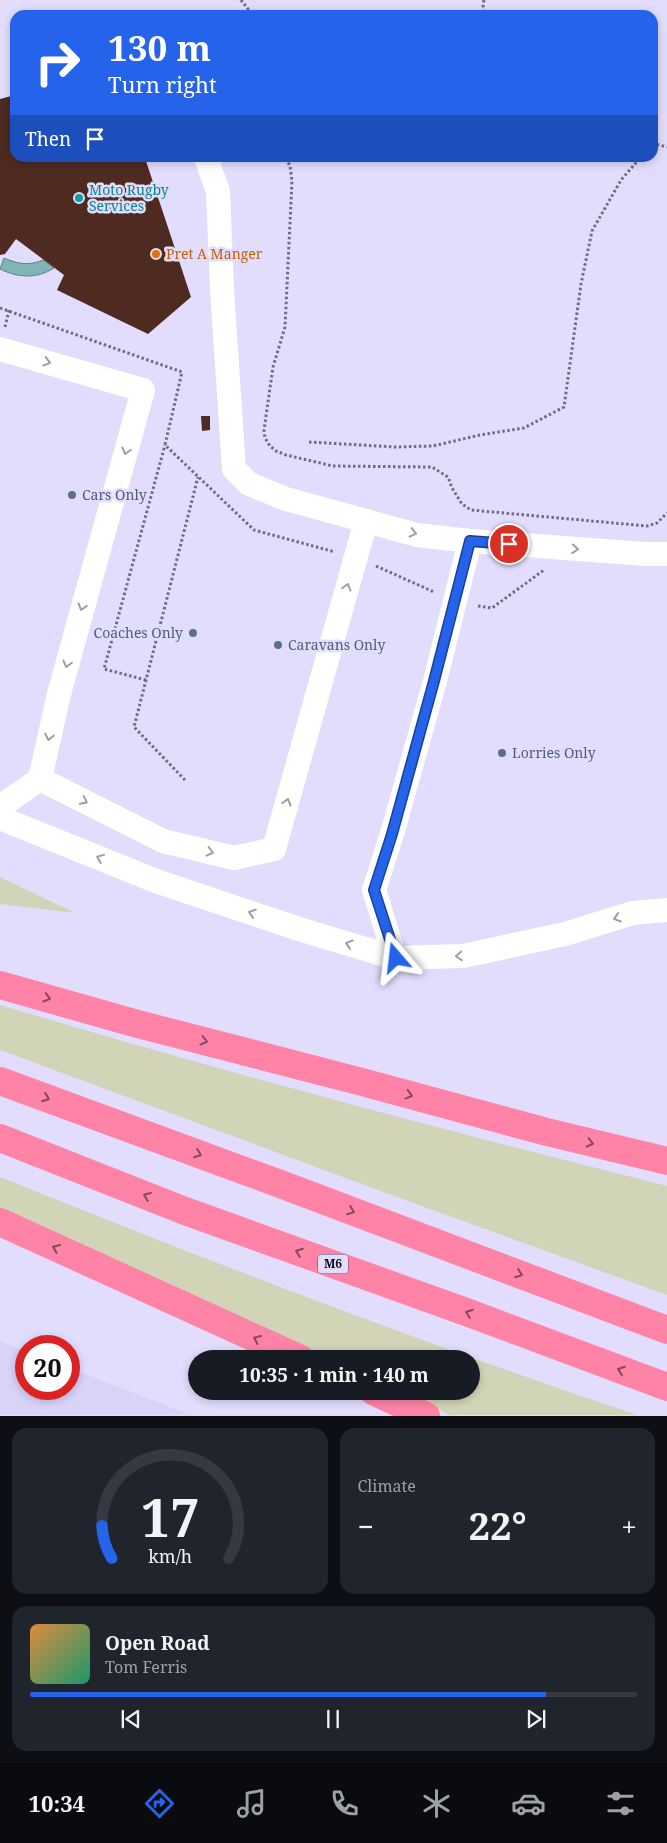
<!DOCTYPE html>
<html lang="en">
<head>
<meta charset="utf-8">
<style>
	:root { --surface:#171b24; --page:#20242c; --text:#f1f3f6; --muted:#9ea1a6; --line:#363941; --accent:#2563eb }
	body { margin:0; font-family:"Noto Serif",serif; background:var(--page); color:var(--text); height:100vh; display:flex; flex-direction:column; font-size:19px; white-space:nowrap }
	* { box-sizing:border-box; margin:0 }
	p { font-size:16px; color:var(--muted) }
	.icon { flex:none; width:28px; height:28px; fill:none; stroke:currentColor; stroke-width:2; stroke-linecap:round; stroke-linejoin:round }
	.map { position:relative; height:1416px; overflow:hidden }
	.side { display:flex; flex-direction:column; gap:12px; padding:12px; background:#0d0f14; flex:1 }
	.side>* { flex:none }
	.top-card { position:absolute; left:10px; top:10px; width:648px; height:152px; border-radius:15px; box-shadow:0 2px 8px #0003; background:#2563eb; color:#fff; overflow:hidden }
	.speed { position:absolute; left:15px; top:1335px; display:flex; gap:10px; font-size:25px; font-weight:700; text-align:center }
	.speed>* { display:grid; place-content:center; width:65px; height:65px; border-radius:50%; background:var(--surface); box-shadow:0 2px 8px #0003; line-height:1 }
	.speed .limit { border:8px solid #d22; background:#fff; color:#111 }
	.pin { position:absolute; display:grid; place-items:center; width:42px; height:42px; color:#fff; margin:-21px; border:2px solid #fff; border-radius:50%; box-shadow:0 1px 5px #0007 }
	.me { position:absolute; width:55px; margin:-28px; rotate:343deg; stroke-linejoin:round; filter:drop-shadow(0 0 4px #0008) }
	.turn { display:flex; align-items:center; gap:18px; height:105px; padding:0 15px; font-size:22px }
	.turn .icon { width:65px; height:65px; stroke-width:2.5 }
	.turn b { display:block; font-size:35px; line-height:42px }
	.then { display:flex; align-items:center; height:48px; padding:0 15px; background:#0003; gap:10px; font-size:19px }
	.big { font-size:38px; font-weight:700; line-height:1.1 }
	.side .tile { flex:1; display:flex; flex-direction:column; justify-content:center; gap:8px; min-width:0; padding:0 18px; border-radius:15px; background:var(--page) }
	.side .dial { align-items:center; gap:0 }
	.dial svg { height:130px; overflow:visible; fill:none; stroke:var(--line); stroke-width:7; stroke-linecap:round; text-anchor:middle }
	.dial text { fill:var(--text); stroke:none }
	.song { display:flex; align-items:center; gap:15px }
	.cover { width:60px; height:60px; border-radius:8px; background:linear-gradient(135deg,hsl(30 70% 55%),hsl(160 70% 35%)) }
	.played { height:5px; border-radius:2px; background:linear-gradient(90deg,var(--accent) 85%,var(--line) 85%) }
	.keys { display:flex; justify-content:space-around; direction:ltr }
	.heat { display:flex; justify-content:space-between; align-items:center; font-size:28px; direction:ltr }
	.side .tiles { flex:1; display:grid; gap:12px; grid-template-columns:1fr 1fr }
	.tile:last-child { grid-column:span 2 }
	.trip { position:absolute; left:188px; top:1350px; width:292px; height:50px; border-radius:25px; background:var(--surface); box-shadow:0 2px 8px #0003; font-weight:700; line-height:50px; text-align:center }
	.tab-bar { display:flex; height:80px; justify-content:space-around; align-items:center; background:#090b0e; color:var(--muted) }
	.tab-bar .icon { width:35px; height:35px }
	.tab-bar .active { color:var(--accent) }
	.tab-bar b { font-size:22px; color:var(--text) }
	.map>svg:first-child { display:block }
</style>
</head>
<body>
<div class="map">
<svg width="667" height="1416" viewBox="0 0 667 1416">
	<rect width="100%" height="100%" fill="#e2ddfd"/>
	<path fill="#d9d3fa" d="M0,1341L26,1352V1389H69V1368L191,1415H0Z"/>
	<g fill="#d1d4b6">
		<path d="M0,877L75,913L0,904Z"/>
		<path d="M0,1005C221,1071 443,1130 667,1186V1295L386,1193L0,1050Z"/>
		<path d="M0,1177C211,1262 422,1343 637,1415H450L396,1391H471V1359H324L121,1268L0,1211Z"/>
	</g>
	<path fill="#7fb5b5" stroke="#5d8285" d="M4,258C18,264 29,266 43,260L54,268C37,279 18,278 0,269Z"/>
	<g fill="#4e2a21">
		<path d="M15,95V158H145L191,297L148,334L57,290L64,275L16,239L5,254L0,255V99Z"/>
		<path d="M201,416H210V430L202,431Z"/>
	</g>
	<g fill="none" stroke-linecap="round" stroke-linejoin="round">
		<g stroke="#706d81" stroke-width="3" stroke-dasharray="2.5 2.5" stroke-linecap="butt">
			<path d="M241,0L248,9L249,15"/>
			<path d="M484,0L483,5L485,15"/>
			<path d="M652,143L667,147"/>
			<path d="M286,158L290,166L292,181L285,327L273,367L264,430L265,438L270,446L276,451L286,455L333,466L432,467L448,477L452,488L462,504L471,510L647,526L657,523L667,513"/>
			<path d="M0,308L182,372L165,445L254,530L335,552"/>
			<path d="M5,327L9,310"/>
			<path d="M309,442L395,447L433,446L480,435L524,428L564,407L581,284L592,231L621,180L640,158"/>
			<path d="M376,566L434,592"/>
			<path d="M478,606L492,608L544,570"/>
			<path d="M146,680L104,669L165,445"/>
			<path d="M185,780L134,727L198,477"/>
		</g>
		<g stroke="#fff" stroke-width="24">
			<path d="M206,158L218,191L222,290L234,469L249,484L286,499L417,535L470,541L645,554H667"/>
			<path d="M0,349L143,390L59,694L40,779L0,807"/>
			<path d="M40,779L163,841L234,858L274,849L366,521"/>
			<path d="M0,818L156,881L299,929L395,958L463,956L565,934L633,913L667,910"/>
			<path d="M395,958L374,890L392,834L435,681L470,541"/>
		</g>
		<g stroke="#fe83a7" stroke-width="28">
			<path d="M0,985L134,1023L362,1082L547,1132L667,1161"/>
			<path d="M0,1081L283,1185L667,1330"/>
			<path d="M0,1138L185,1211L469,1313L667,1387"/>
			<path d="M0,1222L301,1359"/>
			<path d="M373,1391L426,1416"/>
		</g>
	</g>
	<defs><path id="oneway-chevron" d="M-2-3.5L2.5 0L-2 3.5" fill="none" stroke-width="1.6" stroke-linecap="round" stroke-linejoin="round" transform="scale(1.25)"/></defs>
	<g stroke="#9f9ea2">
		<use href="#oneway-chevron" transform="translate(47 362) rotate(16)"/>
		<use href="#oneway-chevron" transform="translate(126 451) rotate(105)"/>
		<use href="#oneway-chevron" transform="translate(413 533) rotate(13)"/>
		<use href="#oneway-chevron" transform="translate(575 549) rotate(4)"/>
		<use href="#oneway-chevron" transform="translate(347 587) rotate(-74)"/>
		<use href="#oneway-chevron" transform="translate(82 607) rotate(106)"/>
		<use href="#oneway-chevron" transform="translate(67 664) rotate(105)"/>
		<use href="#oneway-chevron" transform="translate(49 737) rotate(102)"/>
		<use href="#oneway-chevron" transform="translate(84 801) rotate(27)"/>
		<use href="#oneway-chevron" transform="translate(287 802) rotate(-74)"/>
		<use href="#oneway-chevron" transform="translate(210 852) rotate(14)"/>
		<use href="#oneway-chevron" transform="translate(100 858) rotate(-158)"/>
		<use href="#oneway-chevron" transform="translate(252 913) rotate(-162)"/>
		<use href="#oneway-chevron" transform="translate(617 918) rotate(163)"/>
		<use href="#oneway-chevron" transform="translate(349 944) rotate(-163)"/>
		<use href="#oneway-chevron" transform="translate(459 956) rotate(176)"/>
	</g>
	<g stroke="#86485e">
		<use href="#oneway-chevron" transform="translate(47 998) rotate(16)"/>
		<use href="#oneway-chevron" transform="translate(204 1041) rotate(14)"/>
		<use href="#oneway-chevron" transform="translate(409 1095) rotate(15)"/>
		<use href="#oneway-chevron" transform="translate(46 1098) rotate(20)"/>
		<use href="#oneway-chevron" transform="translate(590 1143) rotate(14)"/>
		<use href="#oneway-chevron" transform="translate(198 1154) rotate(20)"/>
		<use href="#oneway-chevron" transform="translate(147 1196) rotate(-158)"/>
		<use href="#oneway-chevron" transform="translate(351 1211) rotate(21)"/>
		<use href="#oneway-chevron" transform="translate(56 1248) rotate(-156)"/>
		<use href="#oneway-chevron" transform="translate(299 1252) rotate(-160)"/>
		<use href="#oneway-chevron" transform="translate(519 1274) rotate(21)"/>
		<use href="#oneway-chevron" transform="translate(469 1313) rotate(-160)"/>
		<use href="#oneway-chevron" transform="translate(257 1339) rotate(-156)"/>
		<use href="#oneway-chevron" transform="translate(621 1370) rotate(-160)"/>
	</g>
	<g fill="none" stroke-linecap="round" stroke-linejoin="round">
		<g stroke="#184099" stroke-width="12">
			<path id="route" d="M396,958L374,890L392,834L434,681L470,541L509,544"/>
		</g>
		<use href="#route" stroke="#2563eb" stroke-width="9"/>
	</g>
	<circle fill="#0f9aa8" stroke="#e2ddfd" stroke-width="2" cx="79" cy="198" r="5"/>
	<circle fill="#e8710a" stroke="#e2ddfd" stroke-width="2" cx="156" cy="254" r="5"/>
	<g fill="#5c6f8a" stroke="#e2ddfd" stroke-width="2">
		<circle cx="72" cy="495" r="5"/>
		<circle cx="193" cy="633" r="5"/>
		<circle cx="278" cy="645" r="5"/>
		<circle cx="502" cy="753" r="5"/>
	</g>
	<g text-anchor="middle" stroke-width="5" stroke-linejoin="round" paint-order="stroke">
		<rect fill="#e2ddfd" stroke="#4e4b5b" stroke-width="1" x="318" y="1254.5" width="30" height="19" rx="4"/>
		<g font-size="12" font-weight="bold" fill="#0e0c16">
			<text x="333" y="1268">M6</text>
		</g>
		<g font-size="14" fill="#0d838f" stroke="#e2ddfd" text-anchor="start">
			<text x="89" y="195">Moto Rugby<tspan x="89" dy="16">Services</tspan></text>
		</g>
		<g font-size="14" fill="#c56008" stroke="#e2ddfd" text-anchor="start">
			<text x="166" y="259">Pret A Manger</text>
		</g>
		<g font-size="14" fill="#4e5e75" stroke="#e2ddfd" text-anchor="start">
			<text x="82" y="500">Cars Only</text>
			<text x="183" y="638" text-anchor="end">Coaches Only</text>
			<text x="288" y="650">Caravans Only</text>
			<text x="512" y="758">Lorries Only</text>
		</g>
	</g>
</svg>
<div class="speed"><div class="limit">20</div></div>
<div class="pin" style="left:509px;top:544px;background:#d93025"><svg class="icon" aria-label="arrive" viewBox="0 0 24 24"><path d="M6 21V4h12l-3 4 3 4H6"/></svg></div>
<svg class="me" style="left:396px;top:958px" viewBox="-20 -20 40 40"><path d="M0-17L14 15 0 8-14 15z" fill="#2563eb" stroke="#fff" stroke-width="4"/></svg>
<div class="trip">10:35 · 1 min · 140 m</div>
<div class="top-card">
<div class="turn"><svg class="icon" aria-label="right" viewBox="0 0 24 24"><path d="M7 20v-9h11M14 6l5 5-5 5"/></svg><div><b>130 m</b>Turn right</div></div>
<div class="then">Then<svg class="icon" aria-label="arrive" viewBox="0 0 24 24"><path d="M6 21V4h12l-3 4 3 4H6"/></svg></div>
</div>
</div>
<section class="side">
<div class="tiles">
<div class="tile dial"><svg viewBox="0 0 100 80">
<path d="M14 69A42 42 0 1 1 86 69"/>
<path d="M14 69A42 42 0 0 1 8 49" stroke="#2563eb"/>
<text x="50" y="56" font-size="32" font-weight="700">17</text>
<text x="50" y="72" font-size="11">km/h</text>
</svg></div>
<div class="tile"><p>Climate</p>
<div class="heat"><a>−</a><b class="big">22°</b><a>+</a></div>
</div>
<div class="tile">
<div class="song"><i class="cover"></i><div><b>Open Road</b><p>Tom Ferris</p></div></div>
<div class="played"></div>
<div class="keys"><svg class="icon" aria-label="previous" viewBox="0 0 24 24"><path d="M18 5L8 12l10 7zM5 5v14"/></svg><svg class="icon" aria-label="pause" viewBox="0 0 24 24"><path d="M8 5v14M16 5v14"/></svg><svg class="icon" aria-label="next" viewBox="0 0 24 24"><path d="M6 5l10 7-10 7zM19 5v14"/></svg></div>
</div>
</div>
</section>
<nav class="tab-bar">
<b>10:34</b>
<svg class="icon active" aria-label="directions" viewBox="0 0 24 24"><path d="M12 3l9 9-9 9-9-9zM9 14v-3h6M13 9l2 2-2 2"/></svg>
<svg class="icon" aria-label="music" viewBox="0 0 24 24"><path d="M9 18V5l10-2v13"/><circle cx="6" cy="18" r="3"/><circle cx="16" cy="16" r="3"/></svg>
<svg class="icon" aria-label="phone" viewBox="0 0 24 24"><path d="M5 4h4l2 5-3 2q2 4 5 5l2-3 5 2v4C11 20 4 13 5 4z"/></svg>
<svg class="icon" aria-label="climate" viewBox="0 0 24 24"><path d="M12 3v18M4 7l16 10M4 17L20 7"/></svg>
<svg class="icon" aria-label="car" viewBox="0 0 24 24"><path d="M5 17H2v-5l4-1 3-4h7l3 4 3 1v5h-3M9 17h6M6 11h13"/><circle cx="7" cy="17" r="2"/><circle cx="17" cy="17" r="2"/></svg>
<svg class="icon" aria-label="filters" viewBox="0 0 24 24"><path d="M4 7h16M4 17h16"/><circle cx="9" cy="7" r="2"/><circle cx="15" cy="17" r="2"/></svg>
</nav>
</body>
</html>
